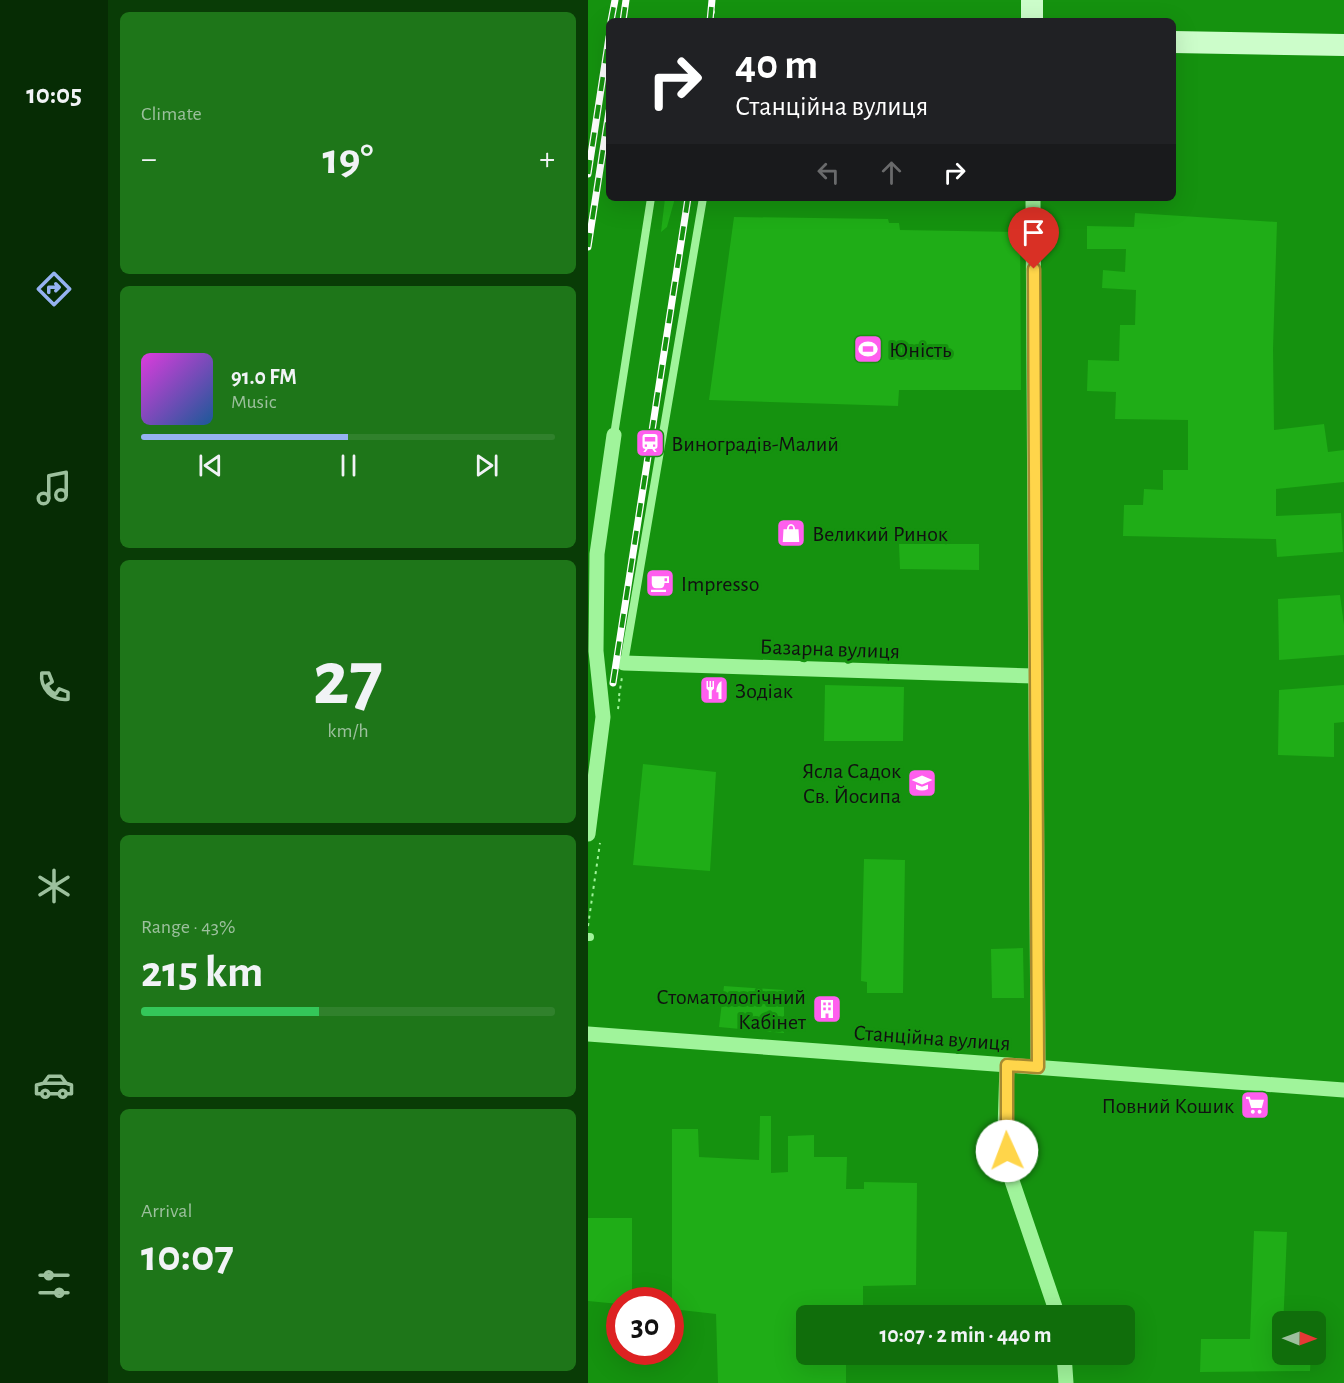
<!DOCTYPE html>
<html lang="en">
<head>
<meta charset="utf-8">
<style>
	:root { --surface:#106e0b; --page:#1e7619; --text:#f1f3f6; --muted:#9cc09d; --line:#30812c; --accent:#95b2f1 }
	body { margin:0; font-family:"Alegreya Sans",sans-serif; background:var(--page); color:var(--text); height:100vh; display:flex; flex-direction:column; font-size:22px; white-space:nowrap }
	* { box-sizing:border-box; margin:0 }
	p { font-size:20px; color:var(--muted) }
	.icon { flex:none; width:33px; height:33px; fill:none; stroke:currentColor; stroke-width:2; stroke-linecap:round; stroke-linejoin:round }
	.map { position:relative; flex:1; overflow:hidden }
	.details { display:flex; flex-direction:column; gap:12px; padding:12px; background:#093c06; width:480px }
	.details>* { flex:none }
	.guide { position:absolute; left:18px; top:18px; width:570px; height:183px; border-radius:9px; box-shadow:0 6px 24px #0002; background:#202124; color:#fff; overflow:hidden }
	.needle { width:39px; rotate:91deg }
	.fabs { position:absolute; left:684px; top:1311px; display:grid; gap:12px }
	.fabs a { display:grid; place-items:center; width:54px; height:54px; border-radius:9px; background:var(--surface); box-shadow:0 6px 24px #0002; font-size:30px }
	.speed { position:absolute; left:18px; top:1287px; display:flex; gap:12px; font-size:30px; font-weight:700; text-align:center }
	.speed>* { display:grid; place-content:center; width:78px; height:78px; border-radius:50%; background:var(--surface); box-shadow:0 6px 24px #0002; line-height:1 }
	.speed .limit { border:9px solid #d22; background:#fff; color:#111 }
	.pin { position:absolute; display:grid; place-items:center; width:51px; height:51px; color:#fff; margin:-62px -26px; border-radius:50% 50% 50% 0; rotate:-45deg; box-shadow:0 0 6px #0007 }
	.pin .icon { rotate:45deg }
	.me { position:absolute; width:66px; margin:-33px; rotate:358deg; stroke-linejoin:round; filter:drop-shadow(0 0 4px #0008) }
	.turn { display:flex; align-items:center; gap:21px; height:126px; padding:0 30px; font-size:27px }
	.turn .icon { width:78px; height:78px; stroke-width:2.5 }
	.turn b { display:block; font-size:42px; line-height:51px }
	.lanes { display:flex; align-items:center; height:57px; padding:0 30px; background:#0003; justify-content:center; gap:30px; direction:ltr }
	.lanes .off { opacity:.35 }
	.big { font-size:45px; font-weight:600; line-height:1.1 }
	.details .card { flex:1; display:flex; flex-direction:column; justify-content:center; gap:9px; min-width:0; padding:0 21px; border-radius:9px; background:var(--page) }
	.details .dial { align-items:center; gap:0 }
	.dial b { font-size:78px; line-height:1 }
	.song { display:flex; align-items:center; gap:18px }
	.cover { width:72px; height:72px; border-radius:9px; background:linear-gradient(135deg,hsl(300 70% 55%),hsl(210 70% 35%)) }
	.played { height:6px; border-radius:3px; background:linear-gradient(90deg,var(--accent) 50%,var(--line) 50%) }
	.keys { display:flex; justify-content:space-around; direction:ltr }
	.heat { display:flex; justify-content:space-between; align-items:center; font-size:33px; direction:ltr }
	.charge { height:9px; border-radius:4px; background:linear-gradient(90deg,#34c759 43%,var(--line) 0) }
	.trip { position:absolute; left:208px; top:1305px; width:339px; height:60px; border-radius:9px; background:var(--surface); box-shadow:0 6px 24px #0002; font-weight:600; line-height:60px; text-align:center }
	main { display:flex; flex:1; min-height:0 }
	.menu { display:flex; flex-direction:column; width:108px; justify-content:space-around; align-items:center; background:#062c04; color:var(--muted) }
	.menu .icon { width:42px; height:42px }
	.menu .current { color:var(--accent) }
	.menu b { font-size:27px; color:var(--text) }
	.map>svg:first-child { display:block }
</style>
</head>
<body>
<main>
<nav class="menu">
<b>10:05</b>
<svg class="icon current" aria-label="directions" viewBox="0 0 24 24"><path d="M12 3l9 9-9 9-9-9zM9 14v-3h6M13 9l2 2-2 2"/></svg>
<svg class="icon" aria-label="music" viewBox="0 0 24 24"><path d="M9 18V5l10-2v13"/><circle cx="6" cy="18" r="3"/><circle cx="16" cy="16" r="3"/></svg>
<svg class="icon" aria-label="phone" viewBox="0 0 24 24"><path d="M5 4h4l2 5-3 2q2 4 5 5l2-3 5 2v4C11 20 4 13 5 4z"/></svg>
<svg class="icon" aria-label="climate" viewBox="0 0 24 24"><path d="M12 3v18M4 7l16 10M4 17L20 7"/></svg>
<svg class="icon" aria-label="car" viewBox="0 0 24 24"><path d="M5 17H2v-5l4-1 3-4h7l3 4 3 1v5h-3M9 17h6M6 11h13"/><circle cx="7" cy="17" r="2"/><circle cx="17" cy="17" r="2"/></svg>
<svg class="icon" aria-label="filters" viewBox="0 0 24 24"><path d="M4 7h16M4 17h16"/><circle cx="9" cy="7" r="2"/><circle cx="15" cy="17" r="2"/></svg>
</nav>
<section class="details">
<div class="card"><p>Climate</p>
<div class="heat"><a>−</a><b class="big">19°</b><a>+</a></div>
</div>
<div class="card">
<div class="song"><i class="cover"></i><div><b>91.0 FM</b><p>Music</p></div></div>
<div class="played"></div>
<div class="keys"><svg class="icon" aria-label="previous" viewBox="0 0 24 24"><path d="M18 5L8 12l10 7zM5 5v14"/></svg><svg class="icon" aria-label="pause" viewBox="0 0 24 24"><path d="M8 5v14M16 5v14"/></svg><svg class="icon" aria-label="next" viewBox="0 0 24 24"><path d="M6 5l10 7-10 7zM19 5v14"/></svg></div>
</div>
<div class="card dial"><b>27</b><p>km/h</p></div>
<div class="card"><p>Range · 43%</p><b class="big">215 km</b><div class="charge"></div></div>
<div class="card"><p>Arrival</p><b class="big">10:07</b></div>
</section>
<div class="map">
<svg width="756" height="1383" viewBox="0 0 756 1383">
	<rect width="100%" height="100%" fill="#15920f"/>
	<g fill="#1fad17">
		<path d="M77,198H87L79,227L73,232Z"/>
		<path d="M547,213L689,222L685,349L686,430L736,424L740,452L756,450V482L688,489V516L753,513L755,552L689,557L688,539L535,536L536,505H555L556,489L575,490V470H600V420L527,419L528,392L499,391L500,360L531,361L532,325H547L548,290L514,288L515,270L537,272L538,249H499V226L546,227Z"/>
		<path d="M146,217L300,219L301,223H311L312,230L432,232L433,390H311L310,406L121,400Z"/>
		<path d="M311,544H391V570L312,569Z"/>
		<path d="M752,595L756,625V655L691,660L690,599Z"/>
		<path d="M237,685L316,687L315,741H236Z"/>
		<path d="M756,685V722L746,723V757L690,755L691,690Z"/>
		<path d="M55,764L128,772L122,871L45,865Z"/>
		<path d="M276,859L317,860L315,993H279V982L273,981Z"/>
		<path d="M435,948L436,998H404L403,949Z"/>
		<path d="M136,986L196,990V1033L131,1027Z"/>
		<path d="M172,1116H183V1173L200,1172V1136L226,1135V1157H259L258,1189H276V1182L329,1183L328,1285L275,1286V1315L219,1316V1354L258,1355V1383H130L128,1314L84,1309V1129H110L111,1157L171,1160Z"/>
		<path d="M0,1218H44V1300H32L31,1304L0,1301Z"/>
		<path d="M666,1231L699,1232L694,1354L723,1355L722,1371L612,1372L613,1339H662Z"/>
	</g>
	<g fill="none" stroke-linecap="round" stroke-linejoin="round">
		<g stroke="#a0f49b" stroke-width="2" stroke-dasharray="3 4.5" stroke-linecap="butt">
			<path d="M126,21V0"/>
			<path d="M467,200L469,198"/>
			<path d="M31,696L34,677"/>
			<path d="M30,709L32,694"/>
			<path d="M0,926L12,843"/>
		</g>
		<g stroke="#a0f49b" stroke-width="8">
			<path d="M26,435L63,198"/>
			<path d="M36,663L115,198"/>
			<path d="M0,937H2"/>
		</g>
		<g stroke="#a0f49b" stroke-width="15">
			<path d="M445,198L450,1067"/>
			<path d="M36,663L446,676"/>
			<path d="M0,834L15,717L8,651L9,554L26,435"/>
			<path d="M0,1034L756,1090"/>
			<path d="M419,1065L417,1130L421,1172L470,1316"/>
			<path d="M476,1354L478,1383"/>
		</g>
		<g stroke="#ccfdca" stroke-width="22">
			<path d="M444,0V21"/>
			<path d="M585,42L756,45"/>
		</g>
		<g stroke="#fff" stroke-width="7">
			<g id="rail">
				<path d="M23,21L27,0"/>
				<path d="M35,21L38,0"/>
				<path d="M122,21L124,0"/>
				<path d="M0,174L21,37"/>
				<path d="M0,247L21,111"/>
				<path d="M25,683L100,198"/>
			</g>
		</g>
		<use href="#rail" stroke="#15920f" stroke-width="4.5" stroke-dasharray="14" stroke-linecap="butt"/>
	</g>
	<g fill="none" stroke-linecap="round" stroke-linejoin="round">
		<g stroke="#a68a30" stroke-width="15">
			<path id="route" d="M419,1151V1065L450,1067L446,269"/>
		</g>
		<use href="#route" stroke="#ffd54a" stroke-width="10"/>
	</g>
	<defs>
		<g id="stadium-square" transform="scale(1.5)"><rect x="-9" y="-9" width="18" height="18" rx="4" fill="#ff5eee" stroke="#15920f"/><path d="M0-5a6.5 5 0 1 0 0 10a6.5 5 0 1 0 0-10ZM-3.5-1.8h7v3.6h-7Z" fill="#fff"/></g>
		<g id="station-square" transform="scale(1.5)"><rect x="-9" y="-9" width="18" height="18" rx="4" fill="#ff5eee" stroke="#15920f"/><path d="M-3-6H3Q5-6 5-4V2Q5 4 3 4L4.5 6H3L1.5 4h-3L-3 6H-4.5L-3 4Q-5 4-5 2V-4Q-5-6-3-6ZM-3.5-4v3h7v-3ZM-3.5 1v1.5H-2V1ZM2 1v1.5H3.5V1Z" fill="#fff"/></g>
		<g id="shop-square" transform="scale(1.5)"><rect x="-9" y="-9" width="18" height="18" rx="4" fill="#ff5eee" stroke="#15920f"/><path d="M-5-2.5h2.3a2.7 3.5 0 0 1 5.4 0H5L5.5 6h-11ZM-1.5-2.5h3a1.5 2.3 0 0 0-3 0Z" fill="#fff"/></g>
		<g id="cafe-square" transform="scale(1.5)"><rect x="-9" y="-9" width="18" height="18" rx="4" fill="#ff5eee" stroke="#15920f"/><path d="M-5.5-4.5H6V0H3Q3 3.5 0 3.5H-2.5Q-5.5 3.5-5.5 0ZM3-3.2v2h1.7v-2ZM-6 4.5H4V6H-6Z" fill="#fff"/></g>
		<g id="restaurant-square" transform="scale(1.5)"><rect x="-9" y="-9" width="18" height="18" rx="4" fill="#ff5eee" stroke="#15920f"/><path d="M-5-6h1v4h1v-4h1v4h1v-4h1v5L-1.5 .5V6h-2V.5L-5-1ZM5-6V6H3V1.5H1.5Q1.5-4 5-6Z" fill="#fff"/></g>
		<g id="school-square" transform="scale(1.5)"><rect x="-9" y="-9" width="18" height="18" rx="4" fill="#ff5eee" stroke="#15920f"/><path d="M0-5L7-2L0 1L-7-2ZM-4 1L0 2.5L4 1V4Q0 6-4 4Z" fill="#fff"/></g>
		<g id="building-square" transform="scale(1.5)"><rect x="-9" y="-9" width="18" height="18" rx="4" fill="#ff5eee" stroke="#15920f"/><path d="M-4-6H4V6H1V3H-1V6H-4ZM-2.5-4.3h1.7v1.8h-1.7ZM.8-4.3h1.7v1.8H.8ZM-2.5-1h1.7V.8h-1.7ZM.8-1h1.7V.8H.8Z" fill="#fff"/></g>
		<g id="supermarket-square" transform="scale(1.5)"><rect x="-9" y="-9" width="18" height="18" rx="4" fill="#ff5eee" stroke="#15920f"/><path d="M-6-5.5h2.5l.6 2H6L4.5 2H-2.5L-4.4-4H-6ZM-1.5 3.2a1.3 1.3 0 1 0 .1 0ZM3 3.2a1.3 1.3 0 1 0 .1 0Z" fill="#fff"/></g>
	</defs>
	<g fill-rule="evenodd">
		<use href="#stadium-square" x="280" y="349"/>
		<use href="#station-square" x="62" y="443"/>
		<use href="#shop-square" x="203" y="533"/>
		<use href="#cafe-square" x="72" y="583"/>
		<use href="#restaurant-square" x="126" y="690"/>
		<use href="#school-square" x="334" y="783"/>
		<use href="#building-square" x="239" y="1009"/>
		<use href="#supermarket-square" x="667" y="1105"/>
	</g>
	<g text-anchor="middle" stroke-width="6" stroke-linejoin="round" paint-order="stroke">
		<g font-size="22" fill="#111" stroke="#15920f" text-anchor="start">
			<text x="301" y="357">Юність</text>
			<text x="83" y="451">Виноградів-Малий</text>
			<text x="224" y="541">Великий Ринок</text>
			<text x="93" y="591">Impresso</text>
			<text x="147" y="698">Зодіак</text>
			<text x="313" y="778" text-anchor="end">Ясла Садок<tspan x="313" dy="25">Св. Йосипа</tspan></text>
			<text x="218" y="1004" text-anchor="end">Стоматологічний<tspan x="218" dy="25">Кабінет</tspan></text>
			<text x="646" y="1113" text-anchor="end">Повний Кошик</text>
		</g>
		<g font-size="22" fill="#111" stroke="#15920f">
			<text transform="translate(242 648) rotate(2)" y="8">Базарна вулиця</text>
			<text transform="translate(344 1037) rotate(4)" y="8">Станційна вулиця</text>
		</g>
	</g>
</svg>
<div class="fabs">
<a><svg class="needle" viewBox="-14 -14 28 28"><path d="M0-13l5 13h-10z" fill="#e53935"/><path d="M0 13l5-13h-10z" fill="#9cc09d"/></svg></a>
</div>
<div class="speed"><div class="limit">30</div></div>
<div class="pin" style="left:446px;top:269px;background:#d93025"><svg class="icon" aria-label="arrive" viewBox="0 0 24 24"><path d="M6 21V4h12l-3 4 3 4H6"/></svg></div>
<svg class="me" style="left:419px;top:1151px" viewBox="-20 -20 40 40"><circle r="19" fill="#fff"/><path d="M0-13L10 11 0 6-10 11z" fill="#ffd54a"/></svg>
<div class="trip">10:07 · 2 min · 440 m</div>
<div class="guide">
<div class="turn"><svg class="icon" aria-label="right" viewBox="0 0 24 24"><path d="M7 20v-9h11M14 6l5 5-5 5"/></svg><div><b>40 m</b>Станційна вулиця</div></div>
<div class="lanes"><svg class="icon off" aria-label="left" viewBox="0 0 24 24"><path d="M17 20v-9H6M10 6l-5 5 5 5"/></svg><svg class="icon off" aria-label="ahead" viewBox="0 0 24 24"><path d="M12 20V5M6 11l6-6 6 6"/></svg><svg class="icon" aria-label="right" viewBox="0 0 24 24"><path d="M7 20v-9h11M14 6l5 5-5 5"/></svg></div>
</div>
</div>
</main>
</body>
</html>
